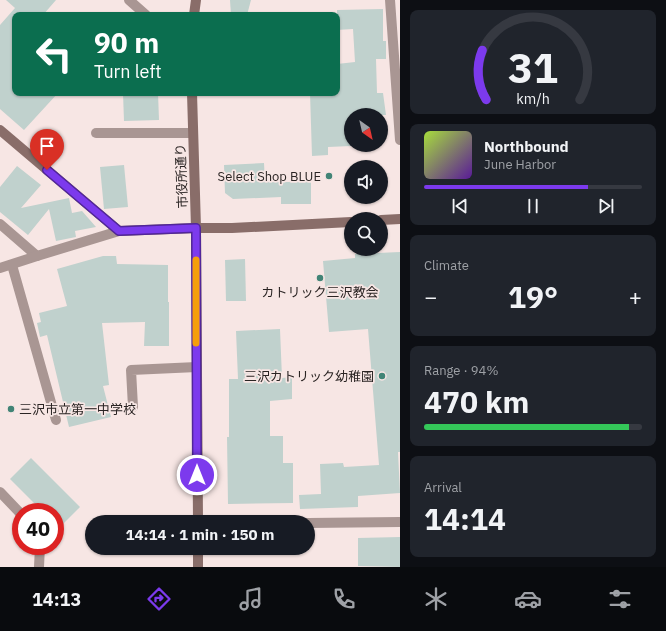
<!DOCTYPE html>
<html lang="en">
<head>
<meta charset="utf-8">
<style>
	:root { --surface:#171b24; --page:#20242c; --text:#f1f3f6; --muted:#9ea1a6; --line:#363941; --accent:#7c3aed }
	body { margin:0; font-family:"IBM Plex Sans","Noto Sans JP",sans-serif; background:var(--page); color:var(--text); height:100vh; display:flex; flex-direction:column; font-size:15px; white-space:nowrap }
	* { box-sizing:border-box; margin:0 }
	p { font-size:13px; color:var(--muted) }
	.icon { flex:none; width:22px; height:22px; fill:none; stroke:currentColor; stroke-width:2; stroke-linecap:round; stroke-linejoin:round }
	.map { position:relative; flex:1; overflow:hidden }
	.drawer { display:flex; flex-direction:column; gap:10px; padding:10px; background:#0d0f14; width:266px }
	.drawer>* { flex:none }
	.banner { position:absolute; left:12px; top:12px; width:328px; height:84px; border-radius:8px; box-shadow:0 1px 3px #0004; background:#0b6e4f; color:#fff; overflow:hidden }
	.needle { width:26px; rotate:146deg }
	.fabs { position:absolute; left:344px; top:108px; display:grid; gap:8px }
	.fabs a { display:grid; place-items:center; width:44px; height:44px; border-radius:50%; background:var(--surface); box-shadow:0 1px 3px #0004; font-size:20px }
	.speed { position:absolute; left:12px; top:503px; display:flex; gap:8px; font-size:20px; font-weight:700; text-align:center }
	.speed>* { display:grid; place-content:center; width:52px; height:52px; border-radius:50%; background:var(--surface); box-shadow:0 1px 3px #0004; line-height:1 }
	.speed .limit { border:6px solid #d22; background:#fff; color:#111 }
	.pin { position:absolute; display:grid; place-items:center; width:34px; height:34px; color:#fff; margin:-41px -17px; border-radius:50% 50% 50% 0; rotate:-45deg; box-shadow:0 0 4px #0007 }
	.pin .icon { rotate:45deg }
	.me { position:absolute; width:44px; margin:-22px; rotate:0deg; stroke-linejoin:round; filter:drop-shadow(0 0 3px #0008) }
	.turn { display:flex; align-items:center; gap:14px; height:84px; padding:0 16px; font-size:18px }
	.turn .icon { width:52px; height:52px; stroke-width:2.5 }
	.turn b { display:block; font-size:28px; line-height:34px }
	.big { font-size:30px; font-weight:700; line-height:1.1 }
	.drawer .card { flex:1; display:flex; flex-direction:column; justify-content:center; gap:6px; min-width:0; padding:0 14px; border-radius:8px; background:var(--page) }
	.drawer .dial { align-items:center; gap:0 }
	.dial svg { height:104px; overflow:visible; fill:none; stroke:var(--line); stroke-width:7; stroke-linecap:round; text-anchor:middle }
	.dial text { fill:var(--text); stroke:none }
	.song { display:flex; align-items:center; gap:12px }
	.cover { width:48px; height:48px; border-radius:6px; background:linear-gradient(135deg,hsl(80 70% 55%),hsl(270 70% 35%)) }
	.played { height:4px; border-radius:2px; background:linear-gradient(90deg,var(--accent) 75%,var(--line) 75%) }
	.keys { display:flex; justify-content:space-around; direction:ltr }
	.heat { display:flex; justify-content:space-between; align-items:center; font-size:22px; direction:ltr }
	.charge { height:6px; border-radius:3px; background:linear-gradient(90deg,#34c759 94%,var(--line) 0) }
	.trip { position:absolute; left:85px; top:515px; width:230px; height:40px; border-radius:20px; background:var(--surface); box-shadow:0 1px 3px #0004; font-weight:700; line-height:40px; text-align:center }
	.dock { display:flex; height:64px; justify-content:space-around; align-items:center; background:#090b0e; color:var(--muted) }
	.dock .icon { width:28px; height:28px }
	.dock .selected { color:var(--accent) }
	.dock b { font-size:18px; color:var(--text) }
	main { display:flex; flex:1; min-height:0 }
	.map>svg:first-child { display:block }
</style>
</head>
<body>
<main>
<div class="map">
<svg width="400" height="567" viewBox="0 0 400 567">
	<rect width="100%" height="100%" fill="#f7e6e4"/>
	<g fill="#c0d1cd">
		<path d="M6,0H56L43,15H15V93H58L24,130L0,109V25L15,8Z"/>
		<path d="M230,0H251L247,15H231Z"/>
		<path d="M383,9V41H386V59H376L377,93H383L386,115H351V146L328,147V155L312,156L310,93H337V64L355,62L353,29L337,30V10Z"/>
		<path d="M123,93H158L159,120L124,121Z"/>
		<path d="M264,163L265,182H311V204H281V197L233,199L225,193L224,165Z"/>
		<path d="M124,165L128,207L104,209L100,167Z"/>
		<path d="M17,166L41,185L21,208L69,198L72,213L82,211L96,227L75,231L76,237L56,241L49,209L28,235L0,212V187Z"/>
		<path d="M400,252V452H398L400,493L358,496V507L300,509L299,495L321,494L320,464L343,463L344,467L379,465L368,329L329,332L323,261L355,258V254Z"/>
		<path d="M103,256H116L117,264L168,265V302H169V346H144L145,322L102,323L109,385L103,386L111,417L69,427L47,335L40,337L37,323L41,322L39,313L67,306L57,269Z"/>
		<path d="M245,259L246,301H226L225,260Z"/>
		<path d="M280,329L282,378L292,377V399L270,401V436H283V463H293V503L228,504L227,437H229V379H238L236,331Z"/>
		<path d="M31,458L80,507L55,532V512H43L10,479Z"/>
		<path d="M400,537V567L358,566V538Z"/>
	</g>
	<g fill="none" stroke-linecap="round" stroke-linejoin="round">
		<g stroke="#a99693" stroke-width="10">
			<path d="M96,133H193"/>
			<path d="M12,265L56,420"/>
			<path d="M133,407L131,370L197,367"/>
			<path d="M0,492L21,514"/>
			<path d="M39,567L40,546"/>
		</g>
		<g stroke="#a99693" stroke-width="10">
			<path d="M129,0L146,15"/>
			<path d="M390,0L400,140"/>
			<path d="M0,224L37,256"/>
			<path d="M0,268L37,256L119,231"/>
			<path d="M308,523L400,522"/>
		</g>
		<g stroke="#896d69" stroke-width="10">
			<path d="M194,15L196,0"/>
			<path d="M192,93L196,228L198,522"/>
			<path d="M0,130L119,231L196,228H232L351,222"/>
			<path d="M381,220L400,219"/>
			<path d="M198,548V567"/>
		</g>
	</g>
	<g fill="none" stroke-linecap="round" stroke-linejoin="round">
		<g stroke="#51269a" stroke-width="10">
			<path id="route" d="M47,170L119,231L196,228L197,475"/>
		</g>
		<use href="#route" stroke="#7c3aed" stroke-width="7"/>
		<path stroke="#f59e0b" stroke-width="7" d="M196,260V343"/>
	</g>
	<g fill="#418476" stroke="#f7e6e4" stroke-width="1.5">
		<circle cx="329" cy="176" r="4"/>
		<circle cx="320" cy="278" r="4"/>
		<circle cx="382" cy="376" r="4"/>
		<circle cx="11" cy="409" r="4"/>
	</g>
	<g text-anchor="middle" stroke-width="3.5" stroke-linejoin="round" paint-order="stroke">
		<g font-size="13" fill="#2a2423" stroke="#f7e6e4">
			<text transform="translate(181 176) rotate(-92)" y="5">市役所通り</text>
		</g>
		<g font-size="13" fill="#2a2423" stroke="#f7e6e4" text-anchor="end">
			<text x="321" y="181">Select Shop BLUE</text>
			<text x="320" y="297" text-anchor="middle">カトリック三沢教会</text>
			<text x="374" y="381">三沢カトリック幼稚園</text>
			<text x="19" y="414" text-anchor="start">三沢市立第一中学校</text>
		</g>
	</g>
</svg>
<div class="fabs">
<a><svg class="needle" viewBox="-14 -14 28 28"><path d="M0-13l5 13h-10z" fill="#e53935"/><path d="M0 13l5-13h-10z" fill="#9ea1a6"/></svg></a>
<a><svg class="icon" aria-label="sound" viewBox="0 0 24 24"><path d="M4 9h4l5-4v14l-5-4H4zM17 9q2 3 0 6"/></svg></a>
<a><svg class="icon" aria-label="search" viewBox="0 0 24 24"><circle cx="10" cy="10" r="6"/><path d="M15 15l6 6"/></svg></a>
</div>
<div class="speed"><div class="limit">40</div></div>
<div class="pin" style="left:47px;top:170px;background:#d93025"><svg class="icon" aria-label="arrive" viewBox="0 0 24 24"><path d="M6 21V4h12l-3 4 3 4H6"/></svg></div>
<svg class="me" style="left:197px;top:475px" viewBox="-20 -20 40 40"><circle r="17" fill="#7c3aed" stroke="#fff" stroke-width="3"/><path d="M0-11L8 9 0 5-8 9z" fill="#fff"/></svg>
<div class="trip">14:14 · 1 min · 150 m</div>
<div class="banner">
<div class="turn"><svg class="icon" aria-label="left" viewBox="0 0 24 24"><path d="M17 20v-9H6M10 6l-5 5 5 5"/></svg><div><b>90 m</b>Turn left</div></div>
</div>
</div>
<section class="drawer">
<div class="card dial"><svg viewBox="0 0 100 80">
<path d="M14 69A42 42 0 1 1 86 69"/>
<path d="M14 69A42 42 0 0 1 11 31" stroke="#7c3aed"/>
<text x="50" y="56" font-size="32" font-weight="700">31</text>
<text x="50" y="72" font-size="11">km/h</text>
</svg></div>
<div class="card">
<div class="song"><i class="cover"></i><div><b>Northbound</b><p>June Harbor</p></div></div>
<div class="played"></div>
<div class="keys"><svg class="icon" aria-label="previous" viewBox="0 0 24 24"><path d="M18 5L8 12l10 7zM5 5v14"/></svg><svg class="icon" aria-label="pause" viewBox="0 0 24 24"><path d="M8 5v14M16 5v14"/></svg><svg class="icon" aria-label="next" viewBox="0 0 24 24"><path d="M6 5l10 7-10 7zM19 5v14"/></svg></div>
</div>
<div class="card"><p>Climate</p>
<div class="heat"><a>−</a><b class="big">19°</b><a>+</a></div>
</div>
<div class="card"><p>Range · 94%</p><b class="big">470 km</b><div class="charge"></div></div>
<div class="card"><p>Arrival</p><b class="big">14:14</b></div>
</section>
</main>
<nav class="dock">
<b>14:13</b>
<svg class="icon selected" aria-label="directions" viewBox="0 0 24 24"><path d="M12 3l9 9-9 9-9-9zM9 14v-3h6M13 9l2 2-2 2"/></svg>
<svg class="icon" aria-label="music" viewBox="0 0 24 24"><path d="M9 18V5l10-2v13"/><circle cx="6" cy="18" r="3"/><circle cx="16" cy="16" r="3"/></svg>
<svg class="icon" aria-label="phone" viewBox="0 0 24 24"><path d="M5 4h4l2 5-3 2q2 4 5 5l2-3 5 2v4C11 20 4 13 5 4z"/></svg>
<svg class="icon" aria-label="climate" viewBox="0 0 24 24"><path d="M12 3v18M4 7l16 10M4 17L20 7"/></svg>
<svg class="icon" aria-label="car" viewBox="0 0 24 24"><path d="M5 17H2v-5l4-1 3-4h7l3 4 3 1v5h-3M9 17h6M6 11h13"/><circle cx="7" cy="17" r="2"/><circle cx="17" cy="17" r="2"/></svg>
<svg class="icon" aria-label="filters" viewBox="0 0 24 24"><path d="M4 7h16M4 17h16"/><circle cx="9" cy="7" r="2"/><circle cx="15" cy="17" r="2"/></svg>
</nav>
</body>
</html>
